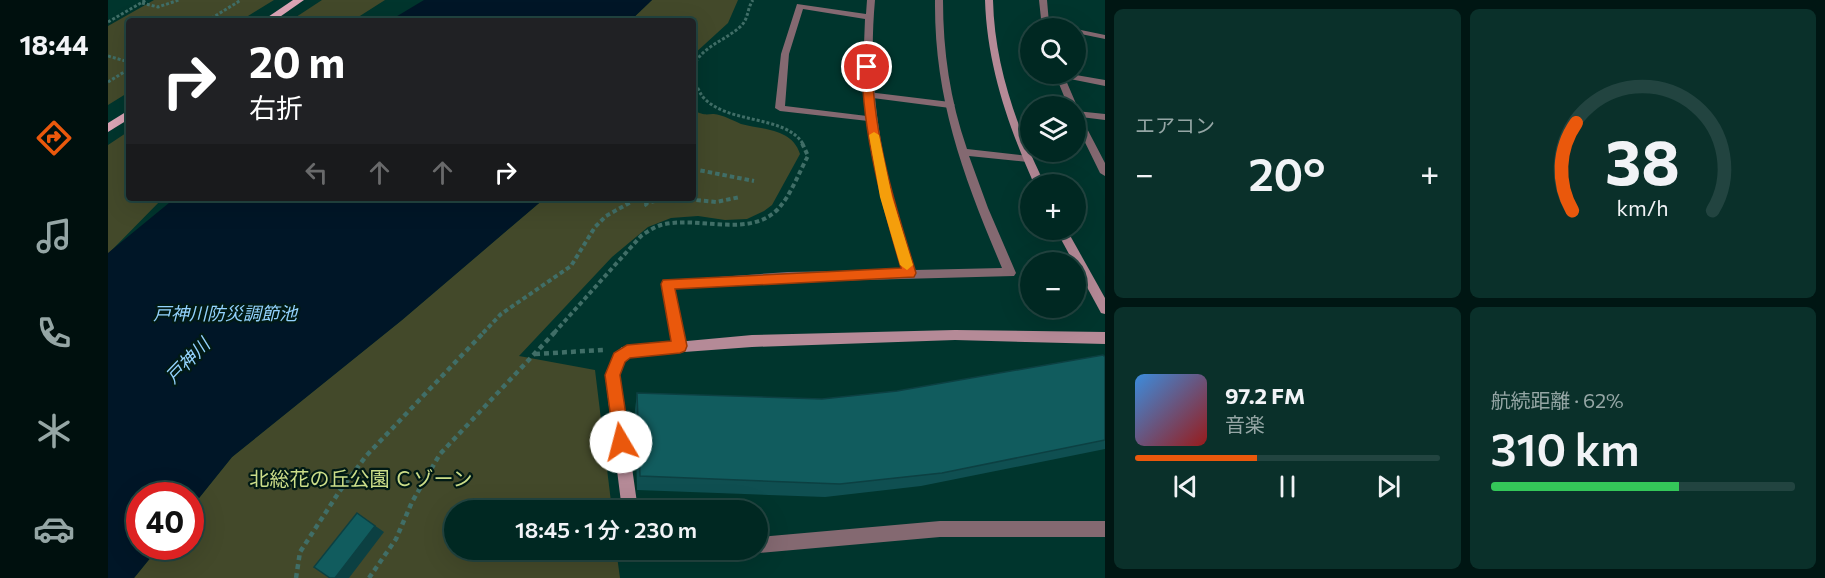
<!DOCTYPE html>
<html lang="ja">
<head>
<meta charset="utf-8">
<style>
	:root { --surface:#002822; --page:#0a302a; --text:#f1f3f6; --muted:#95a6a5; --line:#224440; --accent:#ea580c }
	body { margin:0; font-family:Commissioner,"Noto Sans JP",sans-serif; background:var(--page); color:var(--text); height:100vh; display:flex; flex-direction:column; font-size:22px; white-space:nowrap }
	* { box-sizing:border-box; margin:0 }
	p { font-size:20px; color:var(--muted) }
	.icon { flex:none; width:33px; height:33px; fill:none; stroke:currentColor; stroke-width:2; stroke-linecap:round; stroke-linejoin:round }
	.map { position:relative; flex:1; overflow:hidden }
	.drawer { display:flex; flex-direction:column; gap:9px; padding:9px; background:#001613; width:720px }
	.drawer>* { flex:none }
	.guide { position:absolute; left:18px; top:18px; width:570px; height:183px; border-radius:6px; box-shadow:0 6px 24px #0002,0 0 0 2px var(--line); background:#202124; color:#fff; overflow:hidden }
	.tools { position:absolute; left:912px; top:18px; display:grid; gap:12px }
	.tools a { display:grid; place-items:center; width:66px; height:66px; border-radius:50%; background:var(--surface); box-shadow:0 6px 24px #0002,0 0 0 2px var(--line); font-size:30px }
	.speed { position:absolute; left:18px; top:482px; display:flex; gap:12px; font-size:30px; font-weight:700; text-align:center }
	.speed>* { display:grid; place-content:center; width:78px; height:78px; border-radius:50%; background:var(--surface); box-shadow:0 6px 24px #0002,0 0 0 2px var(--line); line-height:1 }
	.speed .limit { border:9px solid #d22; background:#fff; color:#111 }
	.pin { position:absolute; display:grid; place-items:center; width:51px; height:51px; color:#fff; margin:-26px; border:3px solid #fff; border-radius:50%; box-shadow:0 2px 6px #0007 }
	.me { position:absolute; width:66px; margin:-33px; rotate:352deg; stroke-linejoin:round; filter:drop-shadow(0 0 4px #0008) }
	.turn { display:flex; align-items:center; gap:21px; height:126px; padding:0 24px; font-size:27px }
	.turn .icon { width:78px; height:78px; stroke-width:2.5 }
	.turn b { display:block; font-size:42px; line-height:51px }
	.lanes { display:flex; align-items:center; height:57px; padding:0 24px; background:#0003; justify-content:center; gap:30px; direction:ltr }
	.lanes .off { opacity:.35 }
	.big { font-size:45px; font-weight:600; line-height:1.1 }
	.drawer .tile { flex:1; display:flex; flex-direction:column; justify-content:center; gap:9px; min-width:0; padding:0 21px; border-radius:9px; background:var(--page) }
	.drawer .dial { align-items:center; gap:0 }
	.dial svg { height:156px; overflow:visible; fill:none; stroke:var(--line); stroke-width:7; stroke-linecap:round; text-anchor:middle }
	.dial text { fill:var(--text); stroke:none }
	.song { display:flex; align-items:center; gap:18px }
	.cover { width:72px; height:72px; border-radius:9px; background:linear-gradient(135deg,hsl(210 70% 55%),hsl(0 70% 35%)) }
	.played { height:6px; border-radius:3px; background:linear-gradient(90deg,var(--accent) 40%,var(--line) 40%) }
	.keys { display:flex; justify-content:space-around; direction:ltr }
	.heat { display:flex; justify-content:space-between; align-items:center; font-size:33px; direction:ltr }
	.charge { height:9px; border-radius:4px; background:linear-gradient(90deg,#34c759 62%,var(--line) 0) }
	.drawer .tiles { flex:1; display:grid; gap:9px; grid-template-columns:repeat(2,1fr) }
	.trip { position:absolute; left:336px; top:500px; width:324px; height:60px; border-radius:30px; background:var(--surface); box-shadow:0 6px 24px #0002,0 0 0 2px var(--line); font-weight:600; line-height:60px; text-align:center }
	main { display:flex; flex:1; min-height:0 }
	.tabs { display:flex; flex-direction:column; width:108px; justify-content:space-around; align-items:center; background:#00100e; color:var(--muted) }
	.tabs .icon { width:42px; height:42px }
	.tabs .on { color:var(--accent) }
	.tabs b { font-size:27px; color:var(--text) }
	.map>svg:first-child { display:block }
</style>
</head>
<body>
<main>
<nav class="tabs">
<b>18:44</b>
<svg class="icon on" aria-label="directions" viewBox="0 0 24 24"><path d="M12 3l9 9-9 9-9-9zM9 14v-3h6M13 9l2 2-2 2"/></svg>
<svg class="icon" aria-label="music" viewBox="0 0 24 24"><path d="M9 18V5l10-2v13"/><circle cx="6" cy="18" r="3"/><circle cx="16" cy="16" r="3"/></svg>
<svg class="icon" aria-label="phone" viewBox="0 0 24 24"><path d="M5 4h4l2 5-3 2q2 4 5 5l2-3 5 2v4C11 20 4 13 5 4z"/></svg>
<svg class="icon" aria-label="climate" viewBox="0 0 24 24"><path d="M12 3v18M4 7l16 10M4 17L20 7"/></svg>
<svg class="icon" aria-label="car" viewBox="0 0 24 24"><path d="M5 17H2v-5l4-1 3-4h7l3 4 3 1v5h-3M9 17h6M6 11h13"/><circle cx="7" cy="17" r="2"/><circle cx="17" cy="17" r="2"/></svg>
</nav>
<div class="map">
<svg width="997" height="578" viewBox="0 0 997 578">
	<rect width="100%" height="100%" fill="#00352d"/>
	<g fill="#43492a">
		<path d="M46,0H166L132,21H21V92L0,105V26Z"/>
		<path d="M214,0H277L244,21H182Z"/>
		<path d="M544,0H630L620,23L585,55V21H522Z"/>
		<path d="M585,110C600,118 600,112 611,115C619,117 626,121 633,124C655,130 684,128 692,154L664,205L656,211L639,219L617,220L590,216L563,218L540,227L504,257L411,356L487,370L504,510H346V549H508L512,578H26L52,546H82L83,508L124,457L294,320L437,198H585Z"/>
		<path d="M21,131V198H55L0,254V145Z"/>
	</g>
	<g fill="#001627">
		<path d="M316,0H544L522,21H281Z"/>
		<path d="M67,198H437L294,320L124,457L83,508L82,495H32V546H52L26,578H0V253Z"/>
	</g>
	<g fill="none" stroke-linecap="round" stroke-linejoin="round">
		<g stroke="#406e67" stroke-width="3" stroke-dasharray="3 2" stroke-linecap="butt">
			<path d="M34,3L50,7L71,0"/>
			<path d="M99,21L133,0"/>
			<path d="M0,22L38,0"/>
			<path d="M0,56L21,62"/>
			<path d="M585,66C596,45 617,41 633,26C641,18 639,8 645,0"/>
			<path d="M585,79C588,84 591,91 594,96C618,125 677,114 695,144"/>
			<path d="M0,82L21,69"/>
		</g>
		<g stroke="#406e67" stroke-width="4" stroke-dasharray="4.5 3" stroke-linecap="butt">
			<path d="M585,169L646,181"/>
			<path d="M533,198L539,206"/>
			<path d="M566,198L608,202L632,197"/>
			<path d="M536,203L564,198"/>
			<path d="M375,333L393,314L463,266L487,227L498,216L530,198"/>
			<path d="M446,333L533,236C539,232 546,227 553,225C589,215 641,239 670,209C683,195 691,172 700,156L694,143"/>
		</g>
		<g stroke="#406e67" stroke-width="4.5" stroke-dasharray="5 4" stroke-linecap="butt">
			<path d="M427,354L495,350"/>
			<path d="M188,578L192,552L231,492L258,456L377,331"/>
			<path d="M261,578L288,539L304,502L332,454L448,331"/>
		</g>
		<path fill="#846971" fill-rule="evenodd" d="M760,92L842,102L847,105L842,108L757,97L756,95Z"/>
		<g fill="#846971" fill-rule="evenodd">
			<path d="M759,0H767C758,99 777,176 806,270L894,268C856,178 826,100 827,0H835C835,51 842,100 859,149L920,156L925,159L920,162L861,156L880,208L908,273L906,276L680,282L566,288L578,346L577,350L572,352L567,350L553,284L555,281L680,272L794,270L768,172L760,121L672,111L667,108L673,54L689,4L758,14ZM695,9L757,19L755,70L759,116L677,106L681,54Z"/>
			<path d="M931,0H939L941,23L956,26L957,28H934Z"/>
			<path d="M968,29L997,35V39L968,33Z"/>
			<path d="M947,74H962L997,80V86L957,78L969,106H960Z"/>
			<path d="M968,111L997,114V120L973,117L997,163V176L992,173L968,124Z"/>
			<path d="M832,521H997V537H832L650,553L644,549H650V537Z"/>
			<path d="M538,549H611L609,555L603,557L559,561L540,555Z"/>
		</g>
		<g fill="#b58a97" fill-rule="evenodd">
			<path d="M877,0H885C886,49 899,96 917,141C923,156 931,170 936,184H926C900,125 879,65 877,0Z"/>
			<path d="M948,230H959L997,298V314L993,313Z"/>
			<path d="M847,330L997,332V344L847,340L644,347L522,356L516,362L511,375L530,510H514L497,375L506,354L514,347L644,335Z"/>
		</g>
		<g fill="#dba4b5" fill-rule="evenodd">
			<path d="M185,0H196L166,21H154Z"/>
			<path d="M21,110V119L0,132V123Z"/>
		</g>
	</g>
	<path fill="#0f4f51" d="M997,357V449L813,486L717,497L529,490L527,410L529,393L714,399L789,391Z"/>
	<path fill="#0c4042" d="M249,513L276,532L241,578H227Z"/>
	<g fill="#115c5e" stroke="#0c4042" stroke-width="1.5">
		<path d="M995,355L997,357V440L834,473L732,484L532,476L529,393L714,399L789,391Z"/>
		<path d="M249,513L267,526L227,578H222L206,567Z"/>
	</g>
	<path fill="#ea580c" stroke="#983908" stroke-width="1.5" d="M759,64L764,67C766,138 787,206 808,273L806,277L567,289L579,346L577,351L572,353L522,358L517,362L512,375L522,442L519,448L513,450L507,448L497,375L506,353L519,345L563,341L553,284L555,280L793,268C774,203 755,136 754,67Z"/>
	<path fill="#f59e0b" d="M766,132L771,135L784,197L805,265L799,270L792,265L772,197L761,135Z"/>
	<g text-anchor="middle" stroke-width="4.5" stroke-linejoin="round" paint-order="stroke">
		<g font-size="18" font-style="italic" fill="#93d2fd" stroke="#011a15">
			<text x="117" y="320">戸神川防災調節池</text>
			<text transform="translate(80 361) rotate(-46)" y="6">戸神川</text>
		</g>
		<g font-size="20" fill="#ccde89" stroke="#011a15">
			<text x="253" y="486">北総花の丘公園 Ｃゾーン</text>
		</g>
	</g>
</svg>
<div class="tools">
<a><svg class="icon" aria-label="search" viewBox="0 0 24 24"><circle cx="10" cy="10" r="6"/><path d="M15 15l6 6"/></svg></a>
<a><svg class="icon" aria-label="layers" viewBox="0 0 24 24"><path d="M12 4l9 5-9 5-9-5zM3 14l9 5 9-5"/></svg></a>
<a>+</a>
<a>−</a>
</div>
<div class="speed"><div class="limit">40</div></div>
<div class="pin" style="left:759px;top:67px;background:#d93025"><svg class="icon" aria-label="arrive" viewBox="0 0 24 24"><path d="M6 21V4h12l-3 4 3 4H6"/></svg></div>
<svg class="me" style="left:513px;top:442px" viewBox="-20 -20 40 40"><circle r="19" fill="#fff"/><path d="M0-13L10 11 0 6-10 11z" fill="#ea580c"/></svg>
<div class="trip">18:45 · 1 分 · 230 m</div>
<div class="guide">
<div class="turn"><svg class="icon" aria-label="right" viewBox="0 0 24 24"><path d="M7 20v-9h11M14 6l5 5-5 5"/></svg><div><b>20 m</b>右折</div></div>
<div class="lanes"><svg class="icon off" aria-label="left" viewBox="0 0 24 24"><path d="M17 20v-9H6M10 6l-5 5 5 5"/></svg><svg class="icon off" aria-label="ahead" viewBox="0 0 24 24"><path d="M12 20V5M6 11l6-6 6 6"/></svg><svg class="icon off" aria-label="ahead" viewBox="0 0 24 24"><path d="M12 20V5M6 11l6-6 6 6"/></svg><svg class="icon" aria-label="right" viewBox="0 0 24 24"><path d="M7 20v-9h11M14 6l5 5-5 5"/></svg></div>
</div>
</div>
<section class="drawer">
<div class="tiles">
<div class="tile"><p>エアコン</p>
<div class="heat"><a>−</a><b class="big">20°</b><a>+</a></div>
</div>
<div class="tile dial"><svg viewBox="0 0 100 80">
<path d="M14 69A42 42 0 1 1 86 69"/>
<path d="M14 69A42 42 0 0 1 16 24" stroke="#ea580c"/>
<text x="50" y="56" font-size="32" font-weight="700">38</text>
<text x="50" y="72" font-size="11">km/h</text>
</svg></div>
<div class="tile">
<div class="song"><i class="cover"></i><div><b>97.2 FM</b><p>音楽</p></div></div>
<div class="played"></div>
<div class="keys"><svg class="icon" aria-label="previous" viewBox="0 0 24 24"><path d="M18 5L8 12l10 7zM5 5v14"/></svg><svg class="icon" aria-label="pause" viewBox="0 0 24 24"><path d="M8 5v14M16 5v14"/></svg><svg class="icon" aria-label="next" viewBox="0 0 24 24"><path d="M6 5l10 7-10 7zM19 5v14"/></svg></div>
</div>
<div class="tile"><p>航続距離 · 62%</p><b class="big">310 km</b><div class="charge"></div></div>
</div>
</section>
</main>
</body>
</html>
